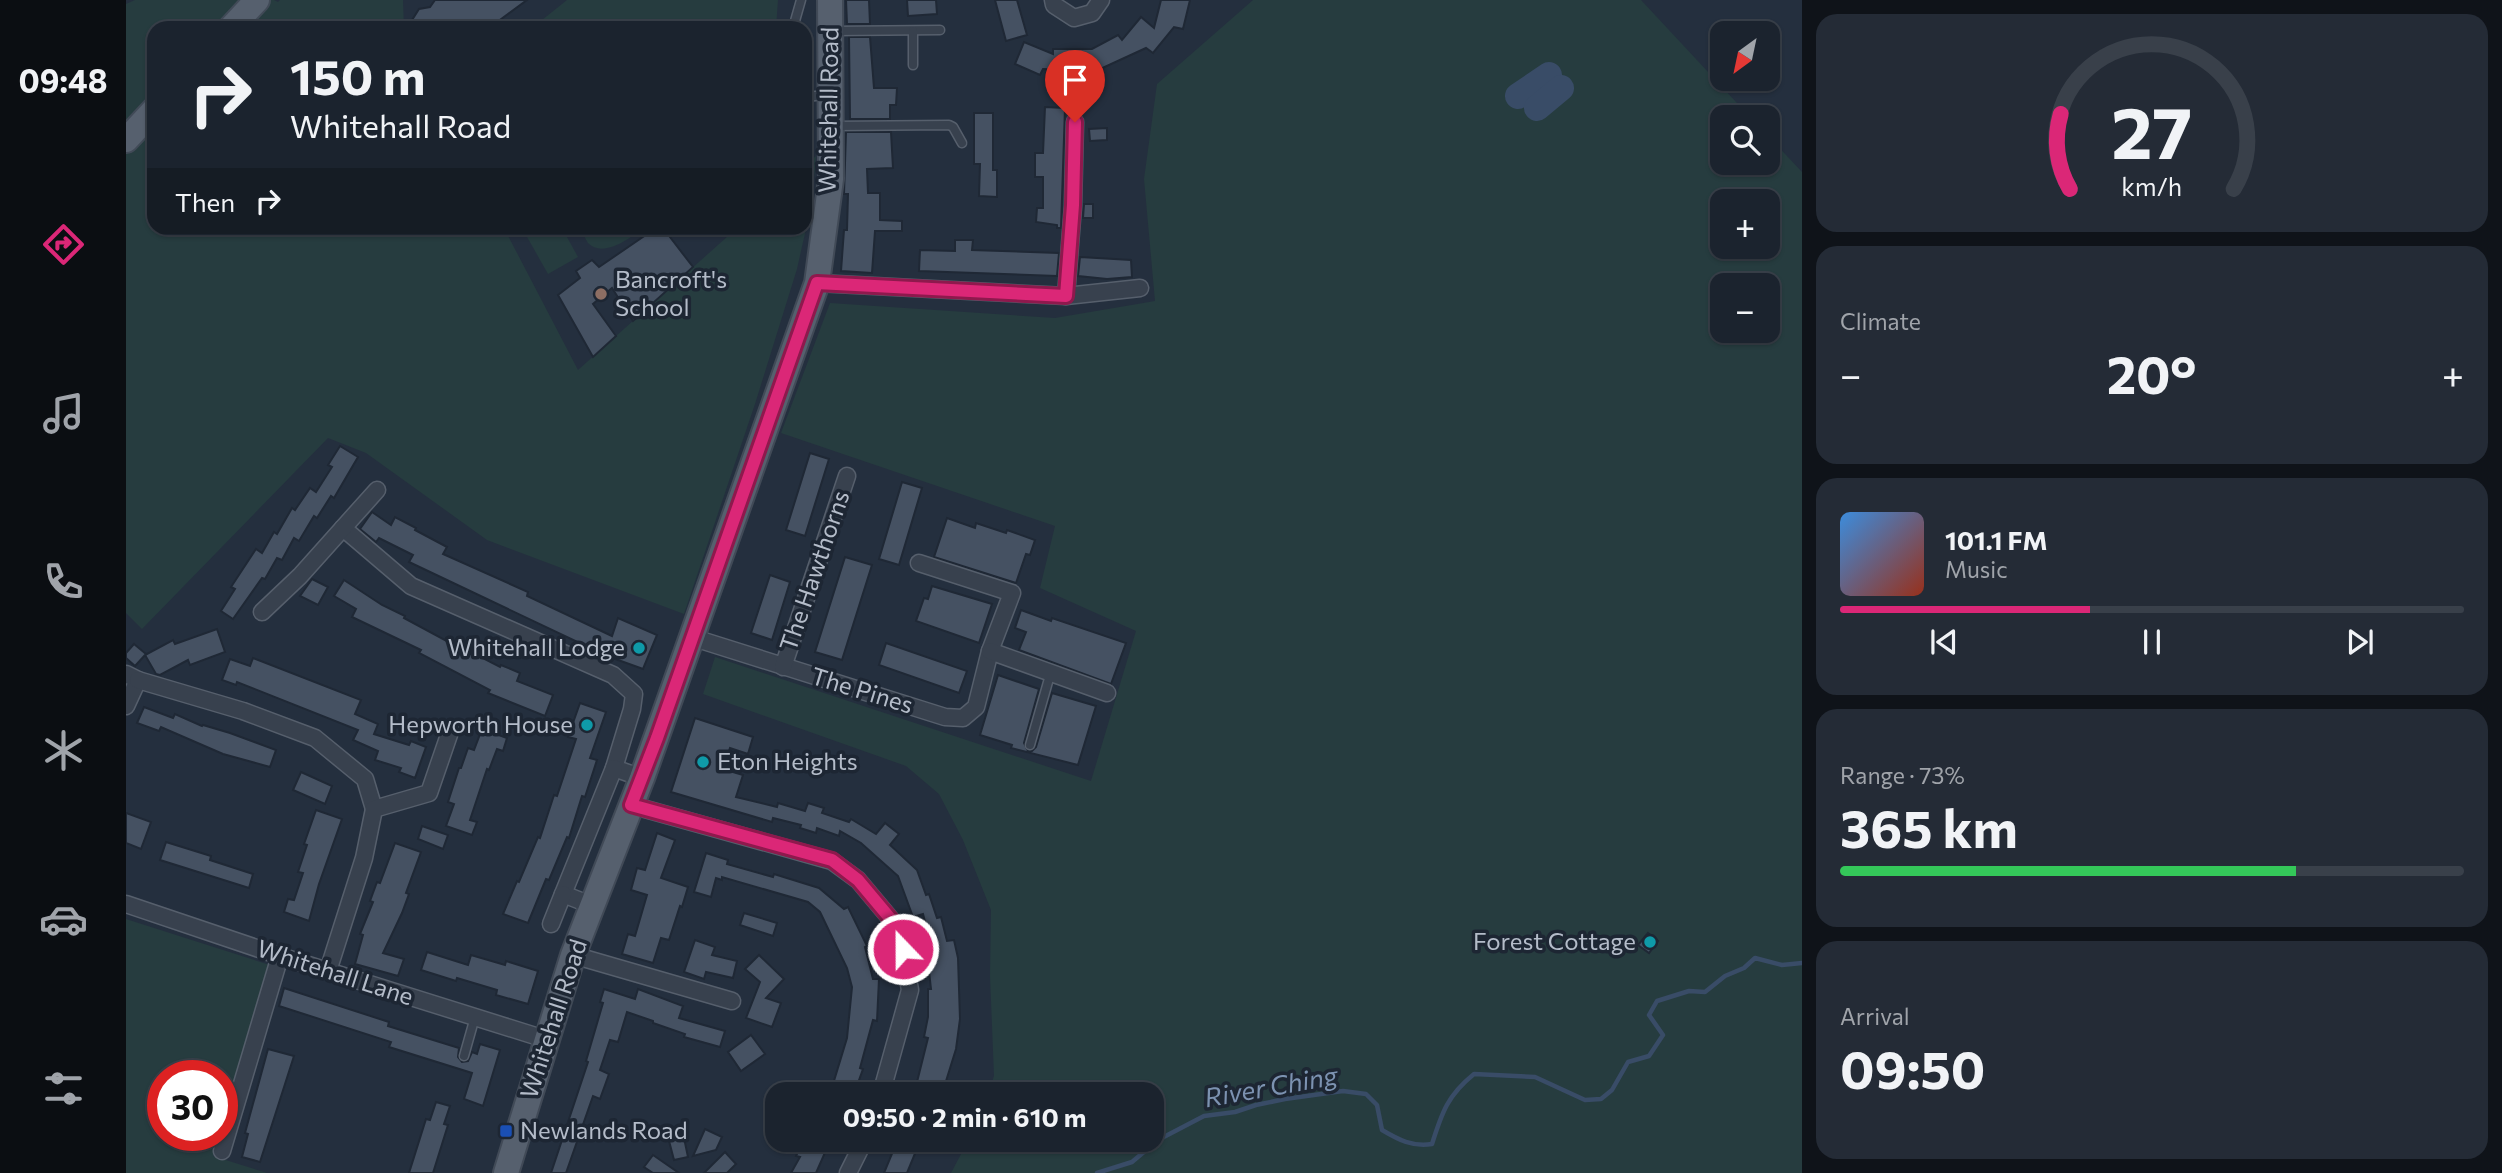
<!DOCTYPE html>
<html lang="en">
<head>
<meta charset="utf-8">
<style>
	:root { --surface:#1b232e; --page:#242b36; --text:#f1f3f6; --muted:#a0a4aa; --line:#39404a; --accent:#db2777 }
	body { margin:0; font-family:Commissioner,sans-serif; background:var(--page); color:var(--text); height:100vh; display:flex; flex-direction:column; font-size:26px; white-space:nowrap }
	* { box-sizing:border-box; margin:0 }
	p { font-size:23px; color:var(--muted) }
	.icon { flex:none; width:38px; height:38px; fill:none; stroke:currentColor; stroke-width:2; stroke-linecap:round; stroke-linejoin:round }
	.map { position:relative; flex:1; overflow:hidden }
	.details { display:flex; flex-direction:column; gap:14px; padding:14px; background:#0f1319; width:700px }
	.details>* { flex:none }
	.hud { position:absolute; left:21px; top:21px; width:665px; height:214px; border-radius:21px; box-shadow:0 2px 5px #0004,0 0 0 2px var(--line); background:#1b232e; color:var(--text); overflow:hidden }
	.needle { width:46px; rotate:213deg }
	.controls { position:absolute; left:1584px; top:21px; display:grid; gap:14px }
	.controls a { display:grid; place-items:center; width:70px; height:70px; border-radius:14px; background:var(--surface); box-shadow:0 2px 5px #0004,0 0 0 2px var(--line); font-size:35px }
	.speed { position:absolute; left:21px; top:1060px; display:flex; gap:14px; font-size:35px; font-weight:700; text-align:center }
	.speed>* { display:grid; place-content:center; width:91px; height:91px; border-radius:50%; background:var(--surface); box-shadow:0 2px 5px #0004,0 0 0 2px var(--line); line-height:1 }
	.speed .limit { border:10px solid #d22; background:#fff; color:#111 }
	.pin { position:absolute; display:grid; place-items:center; width:60px; height:60px; color:#fff; margin:-72px -30px; border-radius:50% 50% 50% 0; rotate:-45deg; box-shadow:0 0 7px #0007 }
	.pin .icon { rotate:45deg }
	.me { position:absolute; width:77px; margin:-38px; rotate:338deg; stroke-linejoin:round; filter:drop-shadow(0 0 5px #0008) }
	.turn { display:flex; align-items:center; gap:24px; height:147px; padding:0 28px; font-size:32px }
	.turn .icon { width:91px; height:91px; stroke-width:2.5 }
	.turn b { display:block; font-size:49px; line-height:60px }
	.then { display:flex; align-items:center; height:66px; padding:0 28px; background:#0003; gap:14px; font-size:26px }
	.big { font-size:52px; font-weight:700; line-height:1.1 }
	.details .tile { flex:1; display:flex; flex-direction:column; justify-content:center; gap:10px; min-width:0; padding:0 24px; border-radius:21px; background:var(--page) }
	.details .dial { align-items:center; gap:0 }
	.dial svg { height:182px; overflow:visible; fill:none; stroke:var(--line); stroke-width:7; stroke-linecap:round; text-anchor:middle }
	.dial text { fill:var(--text); stroke:none }
	.song { display:flex; align-items:center; gap:21px }
	.cover { width:84px; height:84px; border-radius:10px; background:linear-gradient(135deg,hsl(210 70% 55%),hsl(10 70% 35%)) }
	.played { height:7px; border-radius:4px; background:linear-gradient(90deg,var(--accent) 40%,var(--line) 40%) }
	.keys { display:flex; justify-content:space-around; direction:ltr }
	.heat { display:flex; justify-content:space-between; align-items:center; font-size:38px; direction:ltr }
	.charge { height:10px; border-radius:5px; background:linear-gradient(90deg,#34c759 73%,var(--line) 0) }
	.trip { position:absolute; left:639px; top:1082px; width:399px; height:70px; border-radius:21px; background:var(--surface); box-shadow:0 2px 5px #0004,0 0 0 2px var(--line); font-weight:700; line-height:70px; text-align:center }
	main { display:flex; flex:1; min-height:0 }
	.menu { display:flex; flex-direction:column; width:126px; justify-content:space-around; align-items:center; background:#0b0e12; color:var(--muted) }
	.menu .icon { width:49px; height:49px }
	.menu .active { color:var(--accent) }
	.menu b { font-size:32px; color:var(--text) }
	.map>svg:first-child { display:block }
</style>
</head>
<body>
<main>
<nav class="menu">
<b>09:48</b>
<svg class="icon active" aria-label="directions" viewBox="0 0 24 24"><path d="M12 3l9 9-9 9-9-9zM9 14v-3h6M13 9l2 2-2 2"/></svg>
<svg class="icon" aria-label="music" viewBox="0 0 24 24"><path d="M9 18V5l10-2v13"/><circle cx="6" cy="18" r="3"/><circle cx="16" cy="16" r="3"/></svg>
<svg class="icon" aria-label="phone" viewBox="0 0 24 24"><path d="M5 4h4l2 5-3 2q2 4 5 5l2-3 5 2v4C11 20 4 13 5 4z"/></svg>
<svg class="icon" aria-label="climate" viewBox="0 0 24 24"><path d="M12 3v18M4 7l16 10M4 17L20 7"/></svg>
<svg class="icon" aria-label="car" viewBox="0 0 24 24"><path d="M5 17H2v-5l4-1 3-4h7l3 4 3 1v5h-3M9 17h6M6 11h13"/><circle cx="7" cy="17" r="2"/><circle cx="17" cy="17" r="2"/></svg>
<svg class="icon" aria-label="filters" viewBox="0 0 24 24"><path d="M4 7h16M4 17h16"/><circle cx="9" cy="7" r="2"/><circle cx="15" cy="17" r="2"/></svg>
</nav>
<div class="map">
<svg width="1676" height="1173" viewBox="0 0 1676 1173">
	<rect width="100%" height="100%" fill="#242f3e"/>
	<g fill="#263c3f" fill-rule="evenodd">
		<path d="M9,0H148L152,2L154,0H277L278,28H28V228H378L452,370L611,228H679V166L690,156L686,202L671,269L629,404L558,614L361,540L240,453L202,438L16,629L0,613V4Z"/>
		<path d="M441,0H652L650,28H406Z"/>
		<path d="M1127,0H1515L1624,117H1596V163H1642V136L1676,172V1173H825L843,1139H1026V1094H862L868,1076L864,976L865,910L837,840L813,794L780,766L577,694L589,657L965,781L1010,631L914,588L929,526L655,433L704,303L929,318L1029,301L1018,179L1031,84ZM1596,201H1642V247H1596ZM1596,285H1642V331H1596Z"/>
		<path d="M396,228H436L452,257L422,274Z"/>
		<path d="M454,228H517C506,237 477,259 462,243C459,239 457,232 454,228Z"/>
		<path d="M0,919L147,966L96,1125V1076H37V1136H93L87,1156L141,1173H0Z"/>
	</g>
	<g fill="none" stroke-linecap="round" stroke-linejoin="round">
		<path stroke="#394c67" stroke-width="4.5" d="M971,1173L1006,1162L1032,1140L1078,1116L1109,1112L1130,1105L1159,1099L1217,1091L1240,1094L1251,1105L1256,1130C1273,1140 1286,1147 1306,1144C1316,1112 1322,1095 1348,1074L1409,1077L1459,1100L1475,1099L1486,1090L1502,1062L1523,1056L1537,1035L1523,1015L1531,1001L1563,991L1579,992L1599,976L1618,968L1629,958L1656,965L1676,963"/>
		<g stroke="#394c67" stroke-width="26">
			<path d="M1392,96L1423,75"/>
			<path d="M1411,108L1435,88"/>
		</g>
	</g>
	<g fill="#455162" stroke="#1f2835" stroke-width="2">
		<path d="M309,0H401L363,28H281L293,9L304,7Z"/>
		<path d="M720,0H743L744,24H721Z"/>
		<path d="M781,0H810L811,14L782,16Z"/>
		<path d="M869,0H891L901,35L880,41Z"/>
		<path d="M1035,0H1064L1057,29L1048,27L1027,53L1020,48L970,71L917,69L914,75L889,64L898,42L927,54V49H966L992,35L996,40L1015,17L1028,28Z"/>
		<path d="M723,37H744L748,88H771L770,105H764V119H724Z"/>
		<path d="M919,107L939,108L935,228H931V225L910,222L911,208H917V177H909V153H917Z"/>
		<path d="M848,113H867V170H871V197L853,196L854,164H848Z"/>
		<path d="M981,128V140L964,141L963,129Z"/>
		<path d="M720,132H765L767,168L741,169L742,193H754V220L776,221V231H749L746,273L715,271L718,230H721L722,194H718Z"/>
		<path d="M958,204H967V218H957Z"/>
		<path d="M530,228H537L567,267L507,321L486,288L467,304L490,336L467,357L432,295L454,278L450,271L466,260L473,267Z"/>
		<path d="M829,240H847L846,250L933,253L931,276L793,271L794,250L829,251Z"/>
		<path d="M954,257L1005,260L1006,277L981,279L952,276Z"/>
		<path d="M214,446L232,457L208,498L205,496L191,518L188,516L173,541L168,538L156,560L151,558L139,579L136,578L107,619L95,611L109,589L105,587L130,549L136,553L148,532L151,534L166,508L169,510L184,488L190,492L206,467L202,465Z"/>
		<path d="M684,453L703,459L679,536L660,530Z"/>
		<path d="M776,482L796,488L773,565L753,559Z"/>
		<path d="M246,512L265,525L269,517L290,528L289,530L321,547L317,554L402,592L401,596L486,636L492,618L531,635L517,669L481,656L283,562L287,555L253,538L250,542L234,529Z"/>
		<path d="M821,518L849,528L850,523L880,533L881,530L909,540L904,555L900,554L890,583L808,557Z"/>
		<path d="M719,557L746,565L716,660L689,652Z"/>
		<path d="M644,575L664,582L646,640L625,633Z"/>
		<path d="M186,579L202,587L192,605L174,596Z"/>
		<path d="M218,580L256,605L279,616L278,618L352,658L353,656L374,667L375,665L394,673L391,681L427,695L419,716L362,693L364,690L293,653L295,650L226,617L230,609L208,596Z"/>
		<path d="M806,586L866,604L853,643L790,621L798,598L802,599Z"/>
		<path d="M895,610L925,621L926,618L1000,643L985,684L893,650L900,632L889,628Z"/>
		<path d="M91,629L99,652L64,665L62,660L34,675L30,674L19,655L47,640L49,644Z"/>
		<path d="M760,643L841,671L833,693L753,665Z"/>
		<path d="M8,644L20,654L9,666L0,658V653Z"/>
		<path d="M127,658L235,700L229,714L252,724L248,734L283,745L285,741L300,747L289,778L273,772L275,768L249,760L252,751L227,740L232,730L111,682L110,685L96,680L104,659L124,666Z"/>
		<path d="M872,675L913,689L898,743L902,751H906L910,747L926,693L970,706L952,765L885,748L886,745L854,735Z"/>
		<path d="M454,703L480,712L464,758L471,760L459,797L456,796L443,838L441,837L423,880L420,879L402,923L377,914L391,881L393,882L412,837L414,838L428,795L431,796L450,739L442,737Z"/>
		<path d="M18,707L47,718L49,714L76,726L77,725L104,733L150,750L144,767L97,754L35,727L33,731L11,723Z"/>
		<path d="M569,718L627,737L622,754L604,748L597,769L617,775L610,797L651,807L652,803L679,811L682,803L698,808L696,813L723,822L725,819L750,834L759,823L773,834L764,845L791,870L800,895L803,894L811,918L815,917L821,941L828,940L832,958L834,1019L830,1049L816,1094H788L802,1038L798,1037L802,1017V989H805L800,945H805L797,914L787,917L772,876L735,843L714,831L713,836L691,828L690,833L674,828L675,825L647,818L646,822L545,792Z"/>
		<path d="M356,729L381,738L377,751L371,749L363,770L361,769L344,820L351,822L346,835L320,826L328,804L322,802L333,768H335L342,748L348,750Z"/>
		<path d="M175,772L206,786L199,804L167,790Z"/>
		<path d="M190,810L216,819L193,884L183,921L158,912L162,899L168,900L177,873L172,872L181,845L178,844Z"/>
		<path d="M0,813L25,822L15,849L0,843Z"/>
		<path d="M296,826L322,835L317,849L292,839Z"/>
		<path d="M531,833L549,840L535,878L562,887L556,907L554,906L543,940L535,938L527,963L496,954L502,934L509,936L521,895L505,890L511,868L519,870Z"/>
		<path d="M40,842L85,856L84,860L127,874L123,888L34,860Z"/>
		<path d="M269,843L295,852L280,893L283,894L276,913L257,953L278,959L272,976L229,964L237,935L234,934L247,902L244,901L251,882L254,883Z"/>
		<path d="M580,853L602,860L601,864L647,877L648,874L693,888L718,909L722,907L741,946L739,947L747,979H753L751,1021L747,1020L734,1068L737,1069L728,1094H704L721,1038L726,987L721,968L694,912L682,902L596,877V880L590,878L585,897L568,892Z"/>
		<path d="M618,913L651,923L647,936L614,925Z"/>
		<path d="M1522,933L1532,941L1523,953L1512,945Z"/>
		<path d="M569,940L589,947L586,955L611,961L607,978L580,972L578,979L558,972Z"/>
		<path d="M301,952L342,965L345,955L379,965L380,961L412,971L402,1004L370,995L371,990L331,978L330,981L295,970Z"/>
		<path d="M633,955L658,979L640,998L655,1003L646,1027L620,1018L634,982L619,969Z"/>
		<path d="M158,988L263,1022L262,1026L333,1048L332,1057L336,1062L342,1061L346,1052L351,1054L354,1044L374,1050L357,1106L338,1099L346,1073L263,1047L265,1042L153,1006Z"/>
		<path d="M478,989L509,999L512,989L557,1006L553,1018L599,1031L594,1047L558,1037L559,1034L527,1023V1021L501,1012L492,1042L484,1040L474,1070L483,1074L474,1099L467,1096L440,1173H425L462,1062L460,1061L477,1003L474,1002Z"/>
		<path d="M625,1035L639,1054L615,1071L602,1052Z"/>
		<path d="M142,1049L168,1056L134,1162L116,1157L122,1134L119,1133Z"/>
		<path d="M310,1102L324,1106L318,1124L322,1125L307,1173H283L300,1119L304,1120Z"/>
		<path d="M579,1129L596,1137L590,1150L567,1156Z"/>
		<path d="M557,1133L562,1157L548,1160L542,1137Z"/>
		<path d="M678,1139H705L690,1173H665L674,1157L670,1156Z"/>
		<path d="M772,1139H795L781,1173H758Z"/>
		<path d="M599,1152L610,1164L601,1173H578Z"/>
		<path d="M527,1155L553,1173H527L518,1167Z"/>
	</g>
	<g fill="none" stroke-linecap="round" stroke-linejoin="round">
		<g stroke="#565f6c" stroke-width="11">
			<g id="lane">
				<path d="M667,28L675,0"/>
				<path d="M707,31L814,30"/>
				<path d="M787,65V31"/>
				<path d="M679,97L700,95"/>
				<path d="M708,126L823,125L827,127L836,143"/>
				<path d="M580,230L587,228"/>
				<path d="M904,745L924,675"/>
				<path d="M338,1056L349,1017"/>
			</g>
		</g>
		<g stroke="#565f6c" stroke-width="19">
			<g id="street">
				<path d="M927,0L928,5L948,18L966,13L975,0"/>
				<path d="M691,283L940,296L1014,288"/>
				<path d="M940,296L947,206L949,122"/>
				<path d="M217,528L285,586L487,675L508,694L506,709L488,768L516,778"/>
				<path d="M136,612L174,576L251,490"/>
				<path d="M565,637L819,717L837,718L850,707L864,651L886,593L793,563"/>
				<path d="M864,651L981,693"/>
				<path d="M657,667L721,476"/>
				<path d="M0,674L12,680L0,706"/>
				<path d="M12,680L117,711L189,738L239,779L248,809"/>
				<path d="M505,805L706,861L732,880L773,929L784,990L755,1094"/>
				<path d="M0,904L154,956L419,1039"/>
				<path d="M465,905L437,894L488,768"/>
				<path d="M425,924L437,894"/>
				<path d="M447,955L606,1001"/>
				<path d="M202,971L238,858L248,809L303,793L325,729"/>
				<path d="M96,1151L154,956"/>
				<path d="M722,1173L739,1139"/>
			</g>
		</g>
		<g stroke="#414a57" stroke-width="28">
			<g id="primary">
				<path d="M105,28L131,0"/>
				<path d="M0,140L28,110"/>
				<path d="M380,1173L447,955L516,778L691,283L705,179L704,0"/>
			</g>
		</g>
		<use href="#lane" stroke="#38414e" stroke-width="8"/>
		<use href="#street" stroke="#38414e" stroke-width="16"/>
		<use href="#primary" stroke="#56606e" stroke-width="24"/>
	</g>
	<g fill="none" stroke-linecap="round" stroke-linejoin="round">
		<g stroke="#8e194d" stroke-width="18">
			<path id="route" d="M777,949L773,929L732,880L706,860L505,805L531,738L691,283L940,296L947,205L949,122"/>
		</g>
		<use href="#route" stroke="#db2777" stroke-width="12"/>
	</g>
	<circle fill="#8d6e63" stroke="#1d2633" stroke-width="2.5" cx="475" cy="294" r="7"/>
	<g fill="#0f9aa8" stroke="#1d2633" stroke-width="2.5">
		<circle cx="513" cy="648" r="7"/>
		<circle cx="461" cy="725" r="7"/>
		<circle cx="577" cy="762" r="7"/>
		<circle cx="1524" cy="942" r="7"/>
	</g>
	<rect fill="#1a4fb4" stroke="#1d2633" stroke-width="2.5" x="373" y="1124" width="14" height="14" rx="3.5"/>
	<g text-anchor="middle" stroke-width="7" stroke-linejoin="round" paint-order="stroke">
		<g font-size="24" fill="#b4bcc9" stroke="#1d2633">
			<text transform="translate(703 110) rotate(-89)" y="8">Whitehall Road</text>
			<text transform="translate(689 571) rotate(-71)" y="8">The Hawthorns</text>
			<text transform="translate(736 691) rotate(17)" y="8">The Pines</text>
			<text transform="translate(209 973) rotate(18)" y="8">Whitehall Lane</text>
			<text transform="translate(428 1019) rotate(-72)" y="8">Whitehall Road</text>
		</g>
		<g font-size="24" fill="#b4bcc9" stroke="#1d2633" text-anchor="start">
			<text x="489" y="288">Bancroft's<tspan x="489" dy="28">School</tspan></text>
			<text x="499" y="656" text-anchor="end">Whitehall Lodge</text>
			<text x="447" y="733" text-anchor="end">Hepworth House</text>
			<text x="591" y="770">Eton Heights</text>
			<text x="1510" y="950" text-anchor="end">Forest Cottage</text>
			<text x="394" y="1139">Newlands Road</text>
		</g>
		<g font-size="26" font-style="italic" fill="#7c92b1" stroke="#1d2633">
			<text transform="translate(1145 1087) rotate(-10)" y="9">River Ching</text>
		</g>
	</g>
</svg>
<div class="controls">
<a><svg class="needle" viewBox="-14 -14 28 28"><path d="M0-13l5 13h-10z" fill="#e53935"/><path d="M0 13l5-13h-10z" fill="#a0a4aa"/></svg></a>
<a><svg class="icon" aria-label="search" viewBox="0 0 24 24"><circle cx="10" cy="10" r="6"/><path d="M15 15l6 6"/></svg></a>
<a>+</a>
<a>−</a>
</div>
<div class="speed"><div class="limit">30</div></div>
<div class="pin" style="left:949px;top:122px;background:#d93025"><svg class="icon" aria-label="arrive" viewBox="0 0 24 24"><path d="M6 21V4h12l-3 4 3 4H6"/></svg></div>
<svg class="me" style="left:777px;top:949px" viewBox="-20 -20 40 40"><circle r="17" fill="#db2777" stroke="#fff" stroke-width="3"/><path d="M0-11L8 9 0 5-8 9z" fill="#fff"/></svg>
<div class="trip">09:50 · 2 min · 610 m</div>
<div class="hud">
<div class="turn"><svg class="icon" aria-label="right" viewBox="0 0 24 24"><path d="M7 20v-9h11M14 6l5 5-5 5"/></svg><div><b>150 m</b>Whitehall Road</div></div>
<div class="then">Then<svg class="icon" aria-label="right" viewBox="0 0 24 24"><path d="M7 20v-9h11M14 6l5 5-5 5"/></svg></div>
</div>
</div>
<section class="details">
<div class="tile dial"><svg viewBox="0 0 100 80">
<path d="M14 69A42 42 0 1 1 86 69"/>
<path d="M14 69A42 42 0 0 1 10 36" stroke="#db2777"/>
<text x="50" y="56" font-size="32" font-weight="700">27</text>
<text x="50" y="72" font-size="11">km/h</text>
</svg></div>
<div class="tile"><p>Climate</p>
<div class="heat"><a>−</a><b class="big">20°</b><a>+</a></div>
</div>
<div class="tile">
<div class="song"><i class="cover"></i><div><b>101.1 FM</b><p>Music</p></div></div>
<div class="played"></div>
<div class="keys"><svg class="icon" aria-label="previous" viewBox="0 0 24 24"><path d="M18 5L8 12l10 7zM5 5v14"/></svg><svg class="icon" aria-label="pause" viewBox="0 0 24 24"><path d="M8 5v14M16 5v14"/></svg><svg class="icon" aria-label="next" viewBox="0 0 24 24"><path d="M6 5l10 7-10 7zM19 5v14"/></svg></div>
</div>
<div class="tile"><p>Range · 73%</p><b class="big">365 km</b><div class="charge"></div></div>
<div class="tile"><p>Arrival</p><b class="big">09:50</b></div>
</section>
</main>
</body>
</html>
